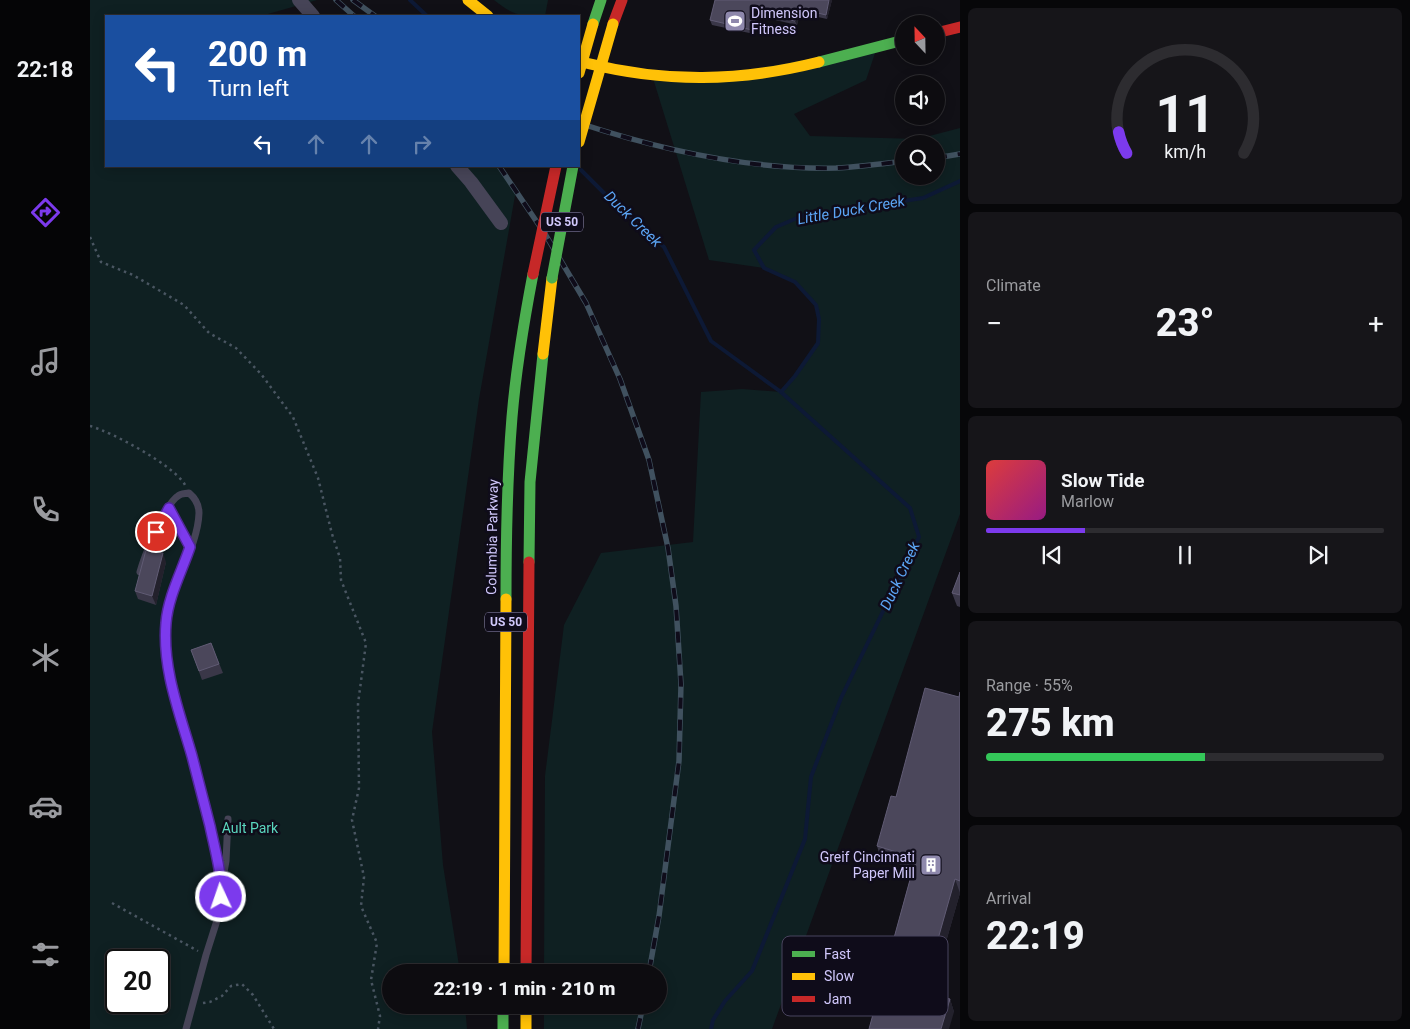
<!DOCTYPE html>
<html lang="en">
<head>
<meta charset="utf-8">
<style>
	:root { --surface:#0d0c10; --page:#161519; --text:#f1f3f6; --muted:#9a9b9f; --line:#2d2c30; --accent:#7c3aed }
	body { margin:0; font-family:Roboto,sans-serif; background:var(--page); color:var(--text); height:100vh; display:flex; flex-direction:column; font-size:19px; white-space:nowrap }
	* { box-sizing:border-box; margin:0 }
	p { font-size:16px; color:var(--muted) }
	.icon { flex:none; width:28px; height:28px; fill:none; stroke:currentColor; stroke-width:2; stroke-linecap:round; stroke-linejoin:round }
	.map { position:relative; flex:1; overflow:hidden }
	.sheet { display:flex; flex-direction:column; gap:8px; padding:8px; background:#070709; width:450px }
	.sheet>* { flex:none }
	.guide { position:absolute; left:15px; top:15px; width:475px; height:152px; border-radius:0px; box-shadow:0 2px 12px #0003,0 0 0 1px var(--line); background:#1a4fa0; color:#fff; overflow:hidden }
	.needle { width:32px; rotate:338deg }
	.controls { position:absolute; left:805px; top:15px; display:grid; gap:10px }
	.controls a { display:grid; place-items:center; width:50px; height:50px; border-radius:50%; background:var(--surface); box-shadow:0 2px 12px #0003,0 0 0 1px var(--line); font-size:25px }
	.speed { position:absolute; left:15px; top:949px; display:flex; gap:10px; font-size:25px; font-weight:700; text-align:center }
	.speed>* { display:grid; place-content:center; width:65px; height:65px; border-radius:50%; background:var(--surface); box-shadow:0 2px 12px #0003,0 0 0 1px var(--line); line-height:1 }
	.speed .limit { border:2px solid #111; border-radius:8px; background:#fff; color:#111 }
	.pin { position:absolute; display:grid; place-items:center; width:42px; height:42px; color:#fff; margin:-21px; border:2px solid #fff; border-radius:50%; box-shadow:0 1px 5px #0007 }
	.me { position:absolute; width:55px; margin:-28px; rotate:357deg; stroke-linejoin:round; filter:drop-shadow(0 0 4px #0008) }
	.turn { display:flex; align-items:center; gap:18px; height:105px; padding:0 20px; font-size:22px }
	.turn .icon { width:65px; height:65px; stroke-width:2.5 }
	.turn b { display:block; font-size:35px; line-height:42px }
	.lanes { display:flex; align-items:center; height:48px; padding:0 20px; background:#0003; justify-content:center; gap:25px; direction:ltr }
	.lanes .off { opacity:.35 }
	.big { font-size:38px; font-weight:800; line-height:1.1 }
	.sheet .card { flex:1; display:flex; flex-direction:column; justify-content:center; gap:8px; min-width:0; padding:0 18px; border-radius:8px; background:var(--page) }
	.sheet .dial { align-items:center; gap:0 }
	.dial svg { height:130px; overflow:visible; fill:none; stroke:var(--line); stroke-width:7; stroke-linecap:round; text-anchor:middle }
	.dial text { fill:var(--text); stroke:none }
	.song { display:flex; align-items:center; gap:15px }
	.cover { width:60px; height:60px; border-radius:8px; background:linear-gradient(135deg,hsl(0 70% 55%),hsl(310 70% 35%)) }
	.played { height:5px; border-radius:2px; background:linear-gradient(90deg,var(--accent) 25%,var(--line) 25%) }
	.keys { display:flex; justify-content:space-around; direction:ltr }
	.heat { display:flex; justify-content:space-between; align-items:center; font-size:28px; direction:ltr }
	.charge { height:8px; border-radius:4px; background:linear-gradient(90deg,#34c759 55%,var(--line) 0) }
	.trip { position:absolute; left:292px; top:964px; width:285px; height:50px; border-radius:25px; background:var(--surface); box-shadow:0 2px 12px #0003,0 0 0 1px var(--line); font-weight:800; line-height:50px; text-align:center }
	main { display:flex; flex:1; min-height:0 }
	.dock { display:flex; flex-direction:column; width:90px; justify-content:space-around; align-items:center; background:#050506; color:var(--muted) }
	.dock .icon { width:35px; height:35px }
	.dock .current { color:var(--accent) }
	.dock b { font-size:22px; color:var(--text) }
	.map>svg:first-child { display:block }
</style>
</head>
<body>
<main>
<nav class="dock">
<b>22:18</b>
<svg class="icon current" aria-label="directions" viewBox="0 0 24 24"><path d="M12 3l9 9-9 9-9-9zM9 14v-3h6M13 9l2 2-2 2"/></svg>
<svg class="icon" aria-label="music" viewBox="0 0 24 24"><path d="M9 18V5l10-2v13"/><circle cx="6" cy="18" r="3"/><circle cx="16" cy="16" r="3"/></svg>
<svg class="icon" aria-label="phone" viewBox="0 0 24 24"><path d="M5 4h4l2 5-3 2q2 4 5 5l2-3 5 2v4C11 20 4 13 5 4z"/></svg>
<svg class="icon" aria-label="climate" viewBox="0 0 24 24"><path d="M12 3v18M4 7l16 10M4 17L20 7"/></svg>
<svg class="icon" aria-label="car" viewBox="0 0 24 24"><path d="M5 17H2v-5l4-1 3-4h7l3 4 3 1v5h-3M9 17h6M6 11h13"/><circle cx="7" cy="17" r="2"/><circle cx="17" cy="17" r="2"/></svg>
<svg class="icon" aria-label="filters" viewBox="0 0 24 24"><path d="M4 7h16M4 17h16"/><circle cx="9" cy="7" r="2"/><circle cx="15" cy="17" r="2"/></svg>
</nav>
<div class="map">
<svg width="870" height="1029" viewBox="0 0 870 1029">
	<rect width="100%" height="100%" fill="#111016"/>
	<g fill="#0f2022" fill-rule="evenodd">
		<path d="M0,0H227L171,16H16V166H409L426,190L389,399L342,732L353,865L370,972H301V1005H375L377,1029H0ZM26,960H69V1002H26Z"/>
		<path d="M404,0H458L455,16C430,16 424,16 404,0Z"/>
		<path d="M787,47L776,80L704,114L720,136L828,139L870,128V514L682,1029H454V1005H569V972H454L455,776L474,625L511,553L603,542L611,392L652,389L691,392L705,376L728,343L729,319L726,305L705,282L674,268L619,260L562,75L614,78ZM814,144H846V176H814Z"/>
	</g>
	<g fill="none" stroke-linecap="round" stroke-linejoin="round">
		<g stroke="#0d1935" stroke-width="4">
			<path d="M320,0L337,16"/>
			<path d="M491,170L516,195L574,247L621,341L691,392L820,508L829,537L751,698L721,777L715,839L662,971L635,1001L623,1020L621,1029"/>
			<path d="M691,392L705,376L728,343L729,319L726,305L705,282L674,268L664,250L686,227L712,216L833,198L870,181"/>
		</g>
		<g stroke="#4a5662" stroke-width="2.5" stroke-dasharray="2.5 4" stroke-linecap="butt">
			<path d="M0,237L11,262L43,275L94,305L119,333L146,348L171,374L203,417L228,478L242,534L250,558L251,580L276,643L268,704L269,788L262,820L274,877L271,906L287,943L281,980L290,1016L288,1029"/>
			<path d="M0,426C22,432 85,466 95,485"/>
			<path d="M22,903L108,951"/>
			<path d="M113,1003L120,1002L132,996L141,986L152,984L163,995L184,1029"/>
		</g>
		<g stroke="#464457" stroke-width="7">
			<path d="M79,508L100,547"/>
			<path d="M50,572C54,557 75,504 88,496C91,493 95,494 99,493C105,498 109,504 109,513C108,546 82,585 76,620C73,637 77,654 79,671L126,851L132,883L130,911L116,955L96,1029"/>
			<path d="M133,878L136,861L138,819"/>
		</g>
		<g stroke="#464457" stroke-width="14">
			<path d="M209,0L223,16"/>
			<path d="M367,166L381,182L411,223"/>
		</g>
		<g stroke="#4caf50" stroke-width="11">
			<path d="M503,24L511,0"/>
			<path d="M729,62L814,40"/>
			<path d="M439,562L440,482L453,354"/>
			<path d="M416,599C416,538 417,478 422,417C426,369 434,321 443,274"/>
			<path d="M413,1005V1029"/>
		</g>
		<g stroke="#ffc107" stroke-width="11">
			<path d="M378,0L398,16"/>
			<path d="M496,63C576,83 649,82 729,62"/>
			<path d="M453,354L462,278"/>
			<path d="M414,972L416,599"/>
			<path d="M436,1005V1029"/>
		</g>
		<g stroke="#c62828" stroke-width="11">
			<path d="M523,24L532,0"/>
			<path d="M846,33L870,27"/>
			<path d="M436,972L439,562"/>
		</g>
		<g stroke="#40515f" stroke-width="5.5">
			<g id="rail">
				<path d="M246,0L264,16"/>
				<path d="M263,0L285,16"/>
				<path d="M489,123C571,150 658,170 746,168C768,167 791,164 814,161"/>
				<path d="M846,158L870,154"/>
				<path d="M409,166L455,234L496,303L530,379L559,460L578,548L586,606L591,684L589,761L569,916L559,972"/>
				<path d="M548,1029L553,1005"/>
			</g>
		</g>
		<use href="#rail" stroke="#0f0c1a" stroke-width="4" stroke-dasharray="11" stroke-linecap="butt"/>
		<path stroke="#4caf50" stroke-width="11" d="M462,278L483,166"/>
		<g stroke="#ffc107" stroke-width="11">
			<path d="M489,73L503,24"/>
			<path d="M489,142L523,24"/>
		</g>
		<path stroke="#c62828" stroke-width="11" d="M443,274L466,166"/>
	</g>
	<g fill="#3a3748">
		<path d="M742,0L737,19L710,13L707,25L668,16L664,34L622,25L620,20Z"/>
		<path d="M76,562L66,605L48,599L45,591Z"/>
		<path d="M870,572V607L867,606L862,593Z"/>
		<path d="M121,643L133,673L112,680L101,650Z"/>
		<path d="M870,692V893L841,994L860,999L864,1012L779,1029L823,868L791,859L787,846L806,797L869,697Z"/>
	</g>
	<g fill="#23212c">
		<path d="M739,0H742L737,19L736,15Z"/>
		<path d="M708,8L710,13L707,25L705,21Z"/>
		<path d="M667,12L668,16L664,34L662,30Z"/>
		<path d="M73,553L76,562L66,605L62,596Z"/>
		<path d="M865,879L870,893L838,1005L833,992Z"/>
		<path d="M860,999L864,1012L859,1029H851Z"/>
	</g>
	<g fill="#4b475b" stroke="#605b74">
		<path d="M625,0H739L736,15L708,8L705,21L667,12L662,30L620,20Z"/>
		<path d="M56,550L73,553L62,596L45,591Z"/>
		<path d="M870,572V595L862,593Z"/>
		<path d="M121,643L129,664L109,671L101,650Z"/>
		<path d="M835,688L869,697L870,692V881L865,879L833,992L860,999L851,1029H779L826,858L787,846L801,796L806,797Z"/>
	</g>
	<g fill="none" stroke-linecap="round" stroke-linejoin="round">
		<g stroke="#51269a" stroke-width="12">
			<path id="route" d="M66,532L79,508L100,547C92,571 78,597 76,623C72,669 90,714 102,756C108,780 114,803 120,826C125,850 132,873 131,897"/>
		</g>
		<use href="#route" stroke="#7c3aed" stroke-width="9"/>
	</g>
	<defs>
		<g id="stadium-square" transform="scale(1.125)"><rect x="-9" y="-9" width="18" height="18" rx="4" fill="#8e88ac" stroke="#0f0c1a"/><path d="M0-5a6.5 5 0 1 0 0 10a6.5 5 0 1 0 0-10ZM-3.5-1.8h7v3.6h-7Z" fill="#fff"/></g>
		<g id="building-square" transform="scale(1.125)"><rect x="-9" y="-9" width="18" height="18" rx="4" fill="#8e88ac" stroke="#0f0c1a"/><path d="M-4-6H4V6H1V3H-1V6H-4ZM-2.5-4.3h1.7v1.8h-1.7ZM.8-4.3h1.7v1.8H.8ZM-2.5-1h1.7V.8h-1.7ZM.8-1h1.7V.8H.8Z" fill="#fff"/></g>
	</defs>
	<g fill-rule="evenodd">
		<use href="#stadium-square" x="645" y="21"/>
		<use href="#building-square" x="841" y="865"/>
	</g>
	<g text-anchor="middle" stroke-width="5" stroke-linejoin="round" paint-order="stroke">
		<g fill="#0f0c1a" stroke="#9790b8" stroke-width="1">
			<rect x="451" y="212.5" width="42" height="19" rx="4"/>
			<rect x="395" y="612.5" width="42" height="19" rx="4"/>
		</g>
		<g font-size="12" font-weight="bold" fill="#d1c8fc">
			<text x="472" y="226">US 50</text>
			<text x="416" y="626">US 50</text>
		</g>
		<g font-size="14" fill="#d1c8fc" stroke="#0f0c1a" text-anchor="start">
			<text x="661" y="18">Dimension<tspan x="661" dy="16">Fitness</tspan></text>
			<text x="825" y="862" text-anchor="end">Greif Cincinnati<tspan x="825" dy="16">Paper Mill</tspan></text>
		</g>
		<g font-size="14" fill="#d1c8fc" stroke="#0f0c1a">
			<text transform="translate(402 537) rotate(-89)" y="5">Columbia Parkway</text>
		</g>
		<g font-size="14" fill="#5ad6be" stroke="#0f0c1a">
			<text x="160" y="833">Ault Park</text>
		</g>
		<g font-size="15" font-style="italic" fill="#5ca6f6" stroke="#0f0c1a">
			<text transform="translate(761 210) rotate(-10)" y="5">Little Duck Creek</text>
			<text transform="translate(543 219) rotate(44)" y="5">Duck Creek</text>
			<text transform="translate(810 576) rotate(-65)" y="5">Duck Creek</text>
		</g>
	</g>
	<rect x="692" y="936" width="166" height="80" rx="8" fill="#0f0c1a" stroke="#49445e" stroke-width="1"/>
	<rect x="702" y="951" width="23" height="6" fill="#4caf50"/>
	<rect x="702" y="973" width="23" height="7" fill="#ffc107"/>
	<rect x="702" y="996" width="23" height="6" fill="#c62828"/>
	<g font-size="14" fill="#d1c8fc">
		<text x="734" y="959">Fast</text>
		<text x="734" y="981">Slow</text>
		<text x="734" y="1004">Jam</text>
	</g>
</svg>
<div class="controls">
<a><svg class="needle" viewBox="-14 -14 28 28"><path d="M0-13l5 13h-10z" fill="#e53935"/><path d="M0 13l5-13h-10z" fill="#9a9b9f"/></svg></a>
<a><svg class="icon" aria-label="sound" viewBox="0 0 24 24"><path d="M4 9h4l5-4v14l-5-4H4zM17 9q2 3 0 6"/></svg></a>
<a><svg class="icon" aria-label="search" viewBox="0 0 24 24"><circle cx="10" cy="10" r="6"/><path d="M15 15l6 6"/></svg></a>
</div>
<div class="speed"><div class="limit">20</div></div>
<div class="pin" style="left:66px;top:532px;background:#d93025"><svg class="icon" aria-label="arrive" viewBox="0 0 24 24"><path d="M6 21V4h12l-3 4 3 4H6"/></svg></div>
<svg class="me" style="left:131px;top:897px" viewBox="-20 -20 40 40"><circle r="17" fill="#7c3aed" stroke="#fff" stroke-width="3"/><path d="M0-11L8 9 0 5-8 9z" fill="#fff"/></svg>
<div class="trip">22:19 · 1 min · 210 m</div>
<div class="guide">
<div class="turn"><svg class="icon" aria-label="left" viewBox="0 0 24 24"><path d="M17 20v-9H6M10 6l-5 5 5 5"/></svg><div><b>200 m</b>Turn left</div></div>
<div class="lanes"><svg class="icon" aria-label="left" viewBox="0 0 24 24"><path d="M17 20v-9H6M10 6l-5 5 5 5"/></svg><svg class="icon off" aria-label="ahead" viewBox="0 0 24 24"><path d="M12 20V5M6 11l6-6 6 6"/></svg><svg class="icon off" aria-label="ahead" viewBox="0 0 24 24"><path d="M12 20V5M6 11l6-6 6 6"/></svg><svg class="icon off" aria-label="right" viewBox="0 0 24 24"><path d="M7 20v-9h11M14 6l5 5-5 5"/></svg></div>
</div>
</div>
<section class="sheet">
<div class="card dial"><svg viewBox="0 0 100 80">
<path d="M14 69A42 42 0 1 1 86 69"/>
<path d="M14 69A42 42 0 0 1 9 56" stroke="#7c3aed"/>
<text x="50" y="56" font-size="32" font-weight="700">11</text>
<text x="50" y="72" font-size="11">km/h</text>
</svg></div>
<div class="card"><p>Climate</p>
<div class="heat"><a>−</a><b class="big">23°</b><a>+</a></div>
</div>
<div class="card">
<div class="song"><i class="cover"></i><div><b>Slow Tide</b><p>Marlow</p></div></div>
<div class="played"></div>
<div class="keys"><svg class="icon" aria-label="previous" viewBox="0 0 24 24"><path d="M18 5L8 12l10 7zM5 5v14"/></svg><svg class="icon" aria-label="pause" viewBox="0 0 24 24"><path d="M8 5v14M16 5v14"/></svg><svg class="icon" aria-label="next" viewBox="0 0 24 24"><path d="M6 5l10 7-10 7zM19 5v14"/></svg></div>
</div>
<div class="card"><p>Range · 55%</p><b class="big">275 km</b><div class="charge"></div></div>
<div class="card"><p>Arrival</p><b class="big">22:19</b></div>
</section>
</main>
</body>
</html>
